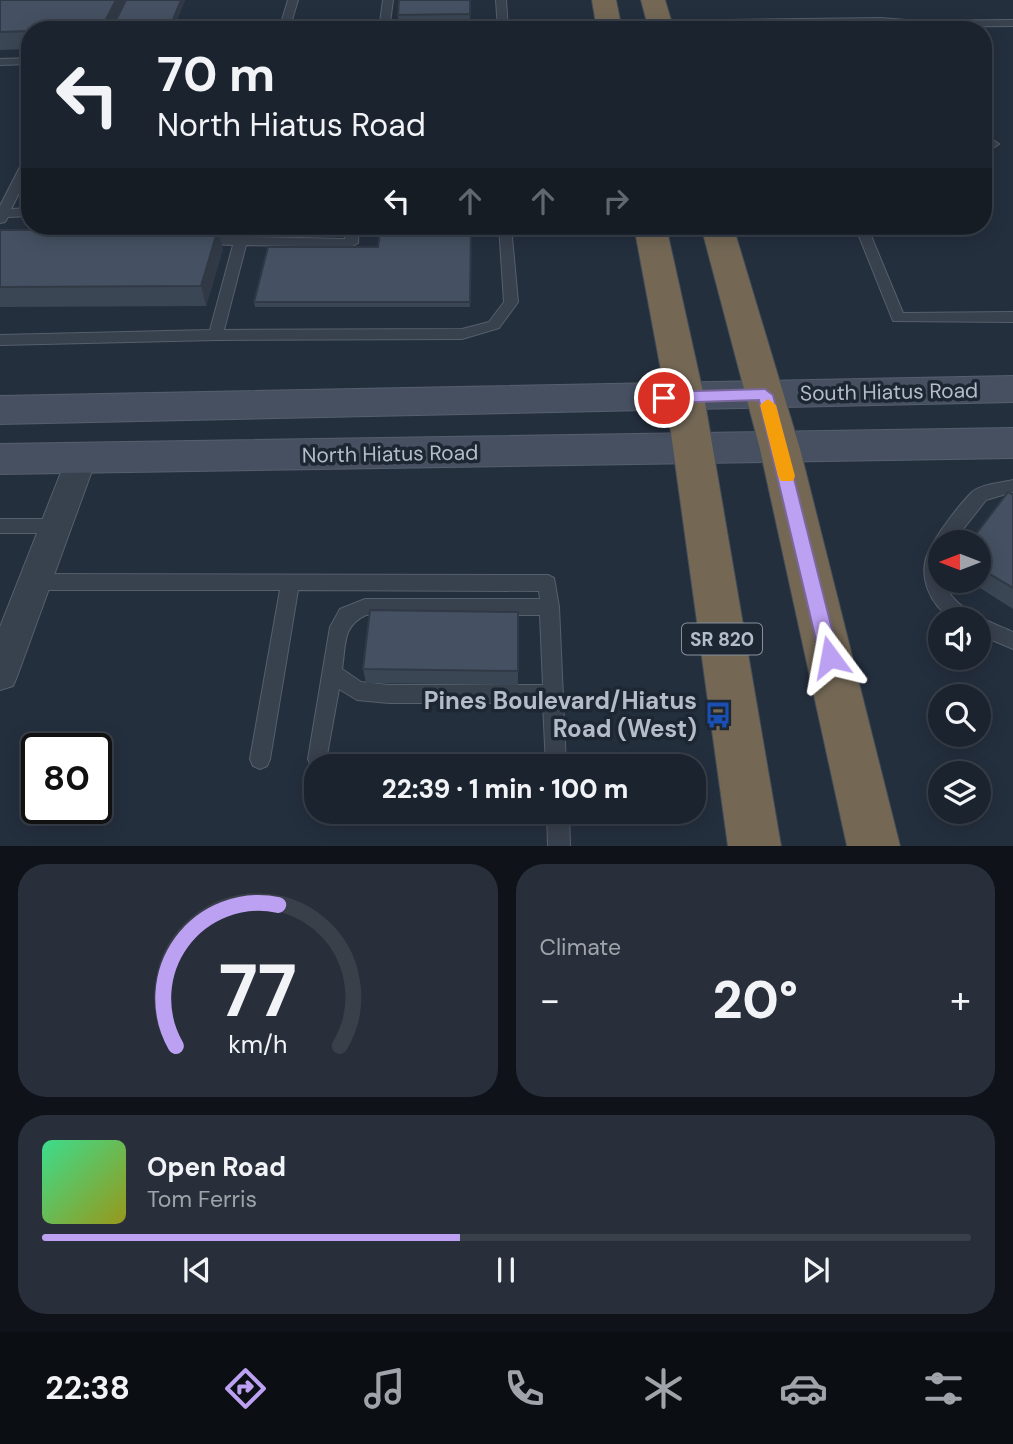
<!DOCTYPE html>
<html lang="en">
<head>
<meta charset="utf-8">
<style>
	:root { --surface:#1b232e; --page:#282f3a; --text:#f1f3f6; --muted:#a0a4aa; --line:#39404a; --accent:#bca0f2 }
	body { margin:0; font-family:"DM Sans",sans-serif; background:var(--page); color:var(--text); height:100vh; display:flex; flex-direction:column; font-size:26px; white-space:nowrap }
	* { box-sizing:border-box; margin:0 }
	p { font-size:23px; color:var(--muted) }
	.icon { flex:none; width:38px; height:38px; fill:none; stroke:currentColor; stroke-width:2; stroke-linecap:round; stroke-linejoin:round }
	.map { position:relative; height:846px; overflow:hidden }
	.side { display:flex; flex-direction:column; gap:18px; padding:18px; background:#0f1319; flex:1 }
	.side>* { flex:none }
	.banner { position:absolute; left:21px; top:21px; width:971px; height:214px; border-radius:28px; box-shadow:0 4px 18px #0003,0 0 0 2px var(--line); background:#1b232e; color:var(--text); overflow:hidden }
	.needle { width:46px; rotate:270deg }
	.fabs { position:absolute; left:928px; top:530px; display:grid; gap:14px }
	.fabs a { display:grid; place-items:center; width:63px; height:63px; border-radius:50%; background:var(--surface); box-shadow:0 4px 18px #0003,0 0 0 2px var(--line); font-size:35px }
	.speed { position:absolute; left:21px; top:733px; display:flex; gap:14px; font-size:35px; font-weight:700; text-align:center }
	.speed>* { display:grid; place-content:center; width:91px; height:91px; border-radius:50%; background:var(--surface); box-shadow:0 4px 18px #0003,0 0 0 2px var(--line); line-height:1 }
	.speed .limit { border:4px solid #111; border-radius:10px; background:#fff; color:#111 }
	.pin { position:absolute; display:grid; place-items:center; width:60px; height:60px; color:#fff; margin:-30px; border:4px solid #fff; border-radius:50%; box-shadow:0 2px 7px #0007 }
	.me { position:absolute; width:77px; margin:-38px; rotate:347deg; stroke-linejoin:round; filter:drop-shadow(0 0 5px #0008) }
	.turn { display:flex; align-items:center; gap:24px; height:147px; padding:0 21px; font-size:32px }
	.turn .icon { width:91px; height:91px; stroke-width:2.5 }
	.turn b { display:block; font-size:49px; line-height:60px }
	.lanes { display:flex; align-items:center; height:66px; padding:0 21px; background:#0003; justify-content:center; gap:35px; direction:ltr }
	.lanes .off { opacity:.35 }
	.big { font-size:52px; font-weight:800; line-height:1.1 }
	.side .tile { flex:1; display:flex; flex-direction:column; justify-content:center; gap:10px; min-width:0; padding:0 24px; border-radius:28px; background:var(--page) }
	.side .dial { align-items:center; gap:0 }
	.dial svg { height:182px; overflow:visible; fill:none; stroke:var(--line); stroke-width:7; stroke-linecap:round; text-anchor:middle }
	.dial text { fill:var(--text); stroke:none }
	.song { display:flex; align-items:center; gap:21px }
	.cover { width:84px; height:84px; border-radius:10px; background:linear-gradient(135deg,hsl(150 70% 55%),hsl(60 70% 35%)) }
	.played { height:7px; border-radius:4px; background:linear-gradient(90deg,var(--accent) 45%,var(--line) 45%) }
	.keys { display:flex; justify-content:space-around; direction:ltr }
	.heat { display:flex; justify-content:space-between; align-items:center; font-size:38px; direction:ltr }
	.side .tiles { flex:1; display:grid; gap:18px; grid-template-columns:1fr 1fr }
	.tile:last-child { grid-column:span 2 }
	.trip { position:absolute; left:304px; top:754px; width:402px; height:70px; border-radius:28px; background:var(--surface); box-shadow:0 4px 18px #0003,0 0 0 2px var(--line); font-weight:800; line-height:70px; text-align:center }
	.dock { display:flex; height:112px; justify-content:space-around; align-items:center; background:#0b0e12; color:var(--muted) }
	.dock .icon { width:49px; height:49px }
	.dock .active { color:var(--accent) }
	.dock b { font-size:32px; color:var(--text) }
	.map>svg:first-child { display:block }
</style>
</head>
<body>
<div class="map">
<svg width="1013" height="846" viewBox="0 0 1013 846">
	<rect width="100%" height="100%" fill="#242f3e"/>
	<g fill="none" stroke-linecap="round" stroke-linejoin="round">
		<g stroke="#565f6c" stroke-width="2">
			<g id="lane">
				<path d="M288,0H298L289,30H279Z"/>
				<path d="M383,0H393L389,30H379Z"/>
				<path d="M496,0H506L508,30H498Z"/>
				<path d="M881,18L918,21L1013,20V26L918,27L881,24L660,27L655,24L660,21Z"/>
				<path d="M30,58V64L0,65V59Z"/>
				<path d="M984,140H993L999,144L993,148H984Z"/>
				<path d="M30,155V172L11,209L30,208V216L8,217L5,222L0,223V206L24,159Z"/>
				<path d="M238,226H250L248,237L345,239L347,226H359L358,243L351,247L246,245L224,330L462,329L489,322L504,302L499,226H511L518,302L499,328L462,339L216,340L0,345V335L210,330L233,245L202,244L195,240L202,236L235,237Z"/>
				<path d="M855,226H867L903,313L1013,312V322L893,321Z"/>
				<path d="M1013,480V492L986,500L953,542H940V581H944C952,610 989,621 1013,632V649L978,634V620C970,620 959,621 952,618C930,606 918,576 928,553C935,536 959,505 972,492C981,484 1001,483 1013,480Z"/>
				<path d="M0,519H55L61,521L64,526L61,531L55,533H0Z"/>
				<path d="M34,574L548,575L554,578L559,607L566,766H546L543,703H389L357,700L339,689L325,766L317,768L311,766L308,759L330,627L340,609L365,599H540L539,591L298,590L270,759L267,766L260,769L253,766L250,759L280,590H34L28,587L25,582L28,577ZM366,615H540L543,685H389L361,682L342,669C346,645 342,626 366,615Z"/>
				<path d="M547,812H569L570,846H548Z"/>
			</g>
		</g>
		<g stroke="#565f6c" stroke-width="2">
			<path id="street" d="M82,445L93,449L97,457L18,674L13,686L0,690V627L67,457L71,449Z"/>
		</g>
		<g stroke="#565f6c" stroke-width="2">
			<g id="secondary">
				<path d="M1013,376V402L0,424V396Z"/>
				<path d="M1013,428V458L0,474V444Z"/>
			</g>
		</g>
		<g stroke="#434c59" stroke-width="2">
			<g id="highway">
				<path d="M592,0H616L622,30H597Z"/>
				<path d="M641,0H665L674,30H649Z"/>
				<path d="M634,226H666L704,397L781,846H728L666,397Z"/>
				<path d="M701,226H733L800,449L900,846H847L760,449Z"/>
			</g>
		</g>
		<use href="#lane" fill="#38414e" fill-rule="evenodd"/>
		<use href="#street" fill="#38414e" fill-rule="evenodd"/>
		<use href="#secondary" fill="#465061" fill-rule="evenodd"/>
		<use href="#highway" fill="#746855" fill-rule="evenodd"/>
	</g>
	<g fill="#3b4654">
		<path d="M0,0H185L176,22L232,26L231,30H30V49L0,50Z"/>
		<path d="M470,0V28L399,29L398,15Z"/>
		<path d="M471,226L470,307H255L254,302L378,247Z"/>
		<path d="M0,230L223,249L206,306L0,307Z"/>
		<path d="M1013,495V609L969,581H978V542Z"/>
		<path d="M518,612V685L366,683L363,669Z"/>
	</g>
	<g fill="#303945">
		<path d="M116,0H130L115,30H105L103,25Z"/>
		<path d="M181,0H185L174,27L172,22Z"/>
		<path d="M218,229L223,249L206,306L201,286Z"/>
	</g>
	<g fill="#455162" stroke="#303945" stroke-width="2">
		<path d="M0,0H116L103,25H92L89,30H30V31L0,32Z"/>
		<path d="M126,0H181L172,22H231L228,30H111Z"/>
		<path d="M399,0H470V14L398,15Z"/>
		<path d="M381,226H471L470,302H254L268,247H378Z"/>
		<path d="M218,229L201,286L0,287V230Z"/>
		<path d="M1008,492L1013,495V588L978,567V542H970Z"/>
		<path d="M370,610L518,612V671L363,669Z"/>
	</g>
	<path fill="#bca0f2" stroke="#7a689d" stroke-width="2" d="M765,389L773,395L839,657L836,663L830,665L823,663L820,657L759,400L664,403L657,398L664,392Z"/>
	<path fill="#f59e0b" d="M768,399L776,405L795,476L793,481H781L778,476L760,405Z"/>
	<defs>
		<g id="bus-bare" transform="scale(2.1)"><path d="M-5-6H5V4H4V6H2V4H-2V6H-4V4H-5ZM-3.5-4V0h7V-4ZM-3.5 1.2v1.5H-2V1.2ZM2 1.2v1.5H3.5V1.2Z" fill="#1a4fb4" stroke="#1d2633" stroke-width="2.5" paint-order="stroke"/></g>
	</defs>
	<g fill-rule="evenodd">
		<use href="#bus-bare" x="718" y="715"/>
	</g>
	<g text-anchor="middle" stroke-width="7" stroke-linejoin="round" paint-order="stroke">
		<rect fill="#1d2633" stroke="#878f9c" stroke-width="2" x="682" y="623.5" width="80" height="31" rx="5"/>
		<g font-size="19" font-weight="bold" fill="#b4bcc9">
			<text x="722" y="646">SR 820</text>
		</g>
		<g font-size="21" fill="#b4bcc9" stroke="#1d2633">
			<text transform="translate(889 392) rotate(-1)" y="7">South Hiatus Road</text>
			<text transform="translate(390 454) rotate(-1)" y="7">North Hiatus Road</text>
		</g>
		<g font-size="24" font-weight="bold" fill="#b4bcc9" stroke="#1d2633" text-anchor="end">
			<text x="697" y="709">Pines Boulevard/Hiatus<tspan x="697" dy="28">Road (West)</tspan></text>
		</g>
	</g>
</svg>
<div class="fabs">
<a><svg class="needle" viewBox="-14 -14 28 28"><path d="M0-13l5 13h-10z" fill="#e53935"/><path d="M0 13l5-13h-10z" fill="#a0a4aa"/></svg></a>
<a><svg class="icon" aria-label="sound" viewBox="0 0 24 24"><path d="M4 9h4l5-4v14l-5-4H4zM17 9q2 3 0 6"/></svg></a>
<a><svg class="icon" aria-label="search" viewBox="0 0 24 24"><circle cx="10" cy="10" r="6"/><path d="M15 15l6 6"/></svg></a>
<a><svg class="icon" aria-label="layers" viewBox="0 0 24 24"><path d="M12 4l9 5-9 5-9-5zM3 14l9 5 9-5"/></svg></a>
</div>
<div class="speed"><div class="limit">80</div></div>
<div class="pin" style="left:664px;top:398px;background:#d93025"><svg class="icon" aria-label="arrive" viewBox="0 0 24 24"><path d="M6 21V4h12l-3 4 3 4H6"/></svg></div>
<svg class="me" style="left:830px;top:657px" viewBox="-20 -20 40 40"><path d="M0-17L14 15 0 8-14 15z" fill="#bca0f2" stroke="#fff" stroke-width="4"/></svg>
<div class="trip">22:39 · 1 min · 100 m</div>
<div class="banner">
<div class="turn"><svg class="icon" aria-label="left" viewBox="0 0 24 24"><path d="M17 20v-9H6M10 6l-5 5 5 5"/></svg><div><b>70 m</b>North Hiatus Road</div></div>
<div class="lanes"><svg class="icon" aria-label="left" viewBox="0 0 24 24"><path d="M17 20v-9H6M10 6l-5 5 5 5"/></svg><svg class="icon off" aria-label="ahead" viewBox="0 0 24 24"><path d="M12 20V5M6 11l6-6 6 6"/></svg><svg class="icon off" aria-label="ahead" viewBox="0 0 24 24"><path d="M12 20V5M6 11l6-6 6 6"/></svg><svg class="icon off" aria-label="right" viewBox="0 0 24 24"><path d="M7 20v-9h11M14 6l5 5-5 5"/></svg></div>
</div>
</div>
<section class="side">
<div class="tiles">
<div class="tile dial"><svg viewBox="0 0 100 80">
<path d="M14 69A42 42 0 1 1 86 69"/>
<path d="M14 69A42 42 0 0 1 59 7" stroke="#bca0f2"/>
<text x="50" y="56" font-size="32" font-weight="700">77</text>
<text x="50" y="72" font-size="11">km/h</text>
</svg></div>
<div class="tile"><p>Climate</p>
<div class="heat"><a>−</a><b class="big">20°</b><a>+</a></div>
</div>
<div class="tile">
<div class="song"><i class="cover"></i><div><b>Open Road</b><p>Tom Ferris</p></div></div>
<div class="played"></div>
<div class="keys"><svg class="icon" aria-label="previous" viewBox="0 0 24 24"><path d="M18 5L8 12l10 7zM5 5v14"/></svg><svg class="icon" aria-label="pause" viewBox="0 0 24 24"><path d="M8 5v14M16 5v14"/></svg><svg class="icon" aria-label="next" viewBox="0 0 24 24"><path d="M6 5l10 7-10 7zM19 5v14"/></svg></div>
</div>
</div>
</section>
<nav class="dock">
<b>22:38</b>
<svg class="icon active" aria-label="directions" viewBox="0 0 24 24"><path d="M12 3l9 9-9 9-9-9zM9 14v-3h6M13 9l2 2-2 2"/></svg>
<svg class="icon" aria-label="music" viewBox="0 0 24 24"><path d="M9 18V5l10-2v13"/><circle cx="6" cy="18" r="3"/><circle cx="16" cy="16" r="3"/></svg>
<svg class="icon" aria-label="phone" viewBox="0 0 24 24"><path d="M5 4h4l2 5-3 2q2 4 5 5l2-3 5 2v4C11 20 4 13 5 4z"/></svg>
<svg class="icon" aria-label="climate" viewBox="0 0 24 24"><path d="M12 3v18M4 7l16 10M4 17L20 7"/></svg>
<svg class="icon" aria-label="car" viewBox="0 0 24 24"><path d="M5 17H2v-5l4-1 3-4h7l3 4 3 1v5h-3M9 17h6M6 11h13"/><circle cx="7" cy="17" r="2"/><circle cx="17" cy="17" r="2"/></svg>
<svg class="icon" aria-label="filters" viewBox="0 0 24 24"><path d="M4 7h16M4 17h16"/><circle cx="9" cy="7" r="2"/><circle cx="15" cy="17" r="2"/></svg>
</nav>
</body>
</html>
